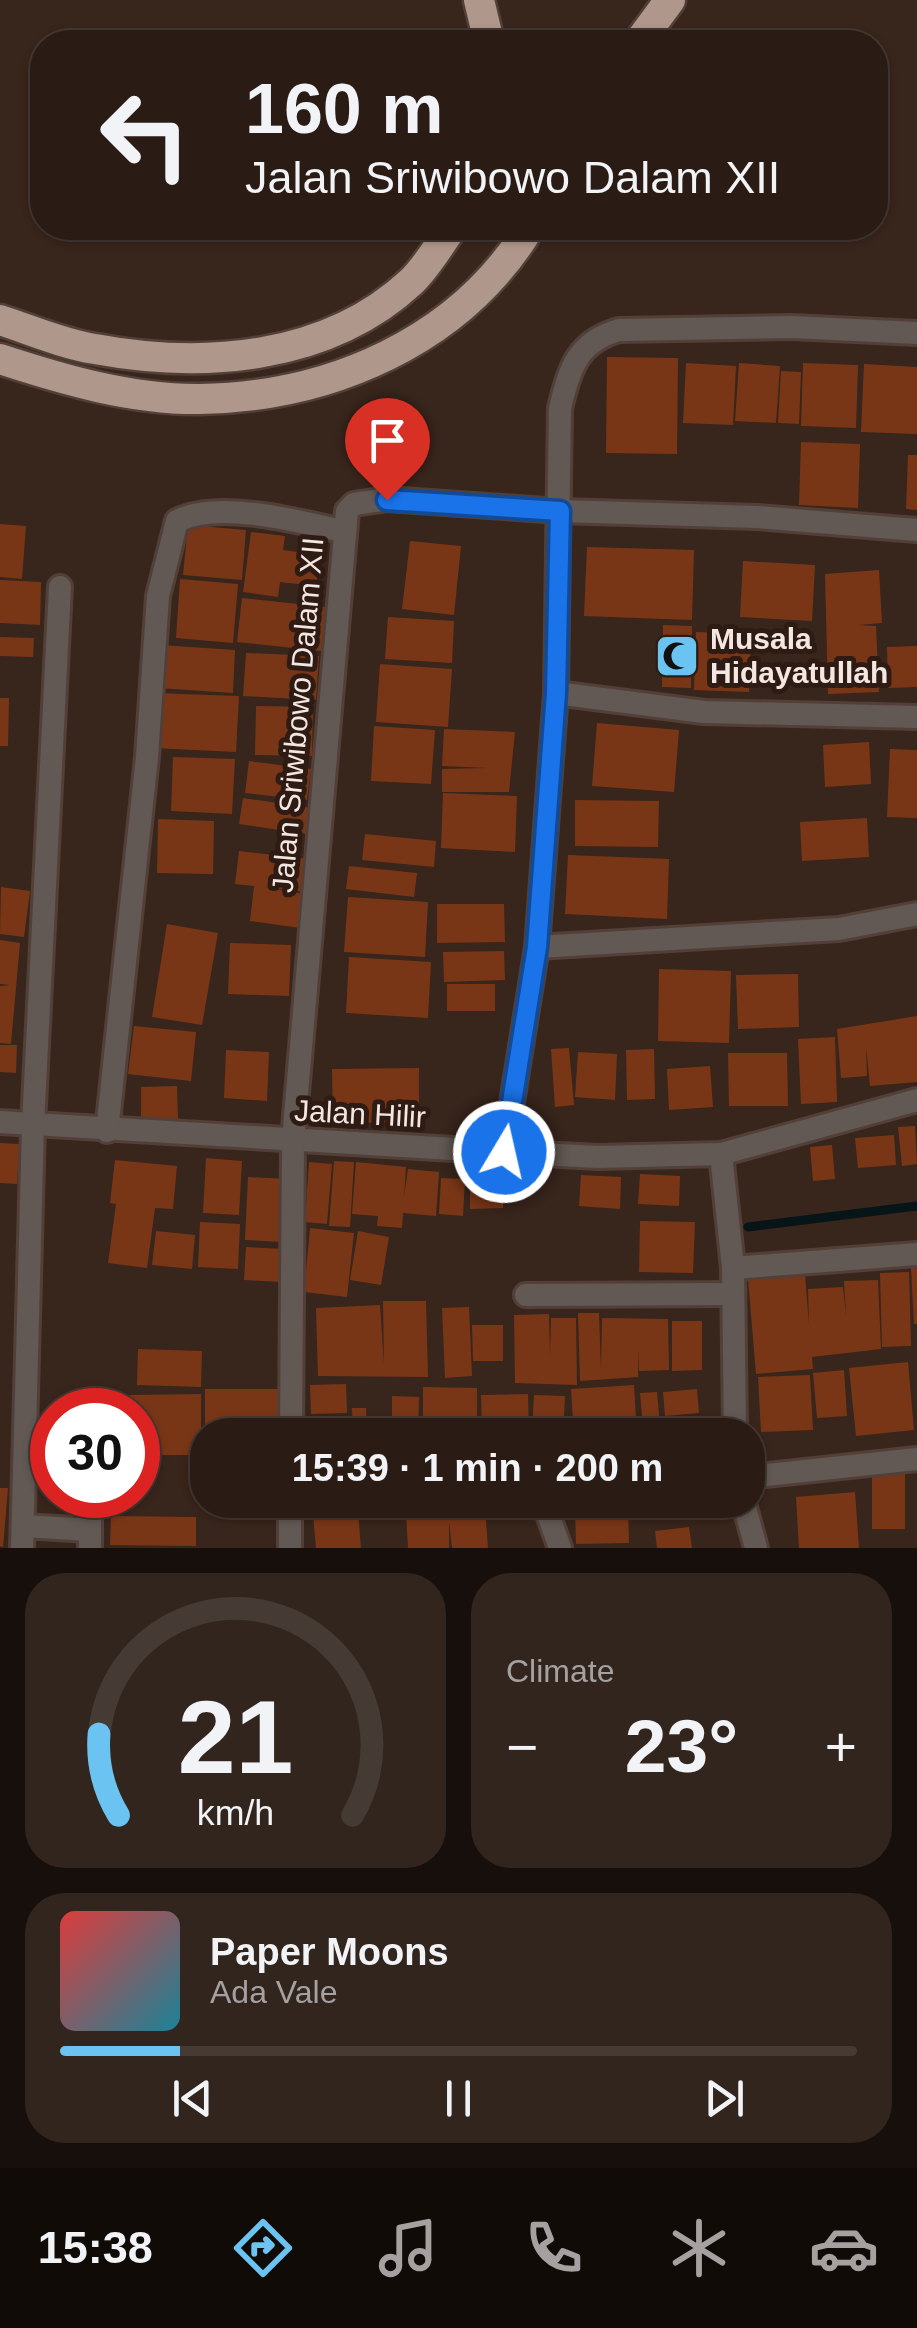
<!DOCTYPE html>
<html lang="en">
<head>
<meta charset="utf-8">
<style>
	:root { --surface:#2a1c15; --page:#32251e; --text:#f1f3f6; --muted:#a5a1a0; --line:#463a34; --accent:#6bc3f2 }
	body { margin:0; font-family:Arial,sans-serif; background:var(--page); color:var(--text); height:100vh; display:flex; flex-direction:column; font-size:38px; white-space:nowrap }
	* { box-sizing:border-box; margin:0 }
	p { font-size:32px; color:var(--muted) }
	.icon { flex:none; width:55px; height:55px; fill:none; stroke:currentColor; stroke-width:2; stroke-linecap:round; stroke-linejoin:round }
	.map { position:relative; height:1548px; overflow:hidden }
	.drawer { display:flex; flex-direction:column; gap:25px; padding:25px; background:#170f0c; flex:1 }
	.drawer>* { flex:none }
	.hud { position:absolute; left:30px; top:30px; width:858px; height:210px; border-radius:40px; box-shadow:0 2px 8px #0004,0 0 0 2px var(--line); background:#2a1c15; color:var(--text); overflow:hidden }
	.speed { position:absolute; left:30px; top:1388px; display:flex; gap:20px; font-size:50px; font-weight:700; text-align:center }
	.speed>* { display:grid; place-content:center; width:130px; height:130px; border-radius:50%; background:var(--surface); box-shadow:0 2px 8px #0004,0 0 0 2px var(--line); line-height:1 }
	.speed .limit { border:15px solid #d22; background:#fff; color:#111 }
	.pin { position:absolute; display:grid; place-items:center; width:85px; height:85px; color:#fff; margin:-102px -42px; border-radius:50% 50% 50% 0; rotate:-45deg; box-shadow:0 0 10px #0007 }
	.pin .icon { rotate:45deg }
	.me { position:absolute; width:110px; margin:-55px; rotate:9deg; stroke-linejoin:round; filter:drop-shadow(0 0 8px #0008) }
	.turn { display:flex; align-items:center; gap:35px; height:210px; padding:0 50px; font-size:45px }
	.turn .icon { width:130px; height:130px; stroke-width:2.5 }
	.turn b { display:block; font-size:70px; line-height:85px }
	.big { font-size:75px; font-weight:600; line-height:1.1 }
	.drawer .tile { flex:1; display:flex; flex-direction:column; justify-content:center; gap:15px; min-width:0; padding:0 35px; border-radius:40px; background:var(--page) }
	.drawer .dial { align-items:center; gap:0 }
	.dial svg { height:260px; overflow:visible; fill:none; stroke:var(--line); stroke-width:7; stroke-linecap:round; text-anchor:middle }
	.dial text { fill:var(--text); stroke:none }
	.song { display:flex; align-items:center; gap:30px }
	.cover { width:120px; height:120px; border-radius:15px; background:linear-gradient(135deg,hsl(0 70% 55%),hsl(190 70% 35%)) }
	.played { height:10px; border-radius:5px; background:linear-gradient(90deg,var(--accent) 15%,var(--line) 15%) }
	.keys { display:flex; justify-content:space-around; direction:ltr }
	.heat { display:flex; justify-content:space-between; align-items:center; font-size:55px; direction:ltr }
	.drawer .tiles { flex:1; display:grid; gap:25px; grid-template-columns:1fr 1fr }
	.tile:last-child { grid-column:span 2 }
	.trip { position:absolute; left:190px; top:1418px; width:575px; height:100px; border-radius:40px; background:var(--surface); box-shadow:0 2px 8px #0004,0 0 0 2px var(--line); font-weight:600; line-height:100px; text-align:center }
	.tabs { display:flex; height:160px; justify-content:space-around; align-items:center; background:#110b08; color:var(--muted) }
	.tabs .icon { width:70px; height:70px }
	.tabs .on { color:var(--accent) }
	.tabs b { font-size:45px; color:var(--text) }
	.map>svg:first-child { display:block }
</style>
</head>
<body>
<div class="map">
<svg width="917" height="1548" viewBox="0 0 917 1548">
	<rect width="100%" height="100%" fill="#38251c"/>
	<g fill="none" stroke-linecap="round" stroke-linejoin="round">
		<path stroke="#071518" stroke-width="9" d="M748,1227L917,1206"/>
	</g>
	<g fill="#793616">
		<path d="M607,357L678,358L677,454L606,453Z"/>
		<path d="M686,363L736,366L733,425L683,423Z"/>
		<path d="M739,363L780,366L776,423L735,421Z"/>
		<path d="M803,363L858,365L856,428L801,426Z"/>
		<path d="M864,364L917,367V434L861,432Z"/>
		<path d="M781,371L801,372L799,424L778,423Z"/>
		<path d="M801,442L860,444L858,508L799,505Z"/>
		<path d="M908,455H917V510L906,509Z"/>
		<path d="M0,524L26,526L22,579L0,577Z"/>
		<path d="M188,525L246,530L242,580L183,575Z"/>
		<path d="M251,532L285,536L283,550L320,555L316,586L280,582L278,597L243,592Z"/>
		<path d="M410,541L461,546L454,615L402,609Z"/>
		<path d="M587,547L694,550L692,620L584,616Z"/>
		<path d="M743,561L815,565L812,621L740,617Z"/>
		<path d="M879,570L882,623L858,625L876,626L879,692L828,694L825,574Z"/>
		<path d="M180,579L238,584L233,643L176,638Z"/>
		<path d="M0,580L41,582L40,625L0,623Z"/>
		<path d="M242,598L326,607L321,651L237,642Z"/>
		<path d="M388,617L454,621L452,663L385,659Z"/>
		<path d="M663,625L692,626L691,688L662,687Z"/>
		<path d="M696,632L751,634L749,692L694,690Z"/>
		<path d="M0,637L34,638L33,657L0,656Z"/>
		<path d="M160,645L235,650L233,693L158,688Z"/>
		<path d="M917,646V687L888,688L887,647Z"/>
		<path d="M246,653L319,656L316,700L243,696Z"/>
		<path d="M380,664L452,669L448,727L376,722Z"/>
		<path d="M155,693L239,696L236,752L153,748Z"/>
		<path d="M0,698H9L8,746H0Z"/>
		<path d="M256,706L313,707L312,756L255,755Z"/>
		<path d="M597,723L679,730L674,792L592,786Z"/>
		<path d="M374,726L435,730L431,784L371,781Z"/>
		<path d="M444,729L515,732L509,792H442V769L487,768L442,766Z"/>
		<path d="M869,742L871,784L825,787L823,745Z"/>
		<path d="M890,749L917,750V818L887,817Z"/>
		<path d="M173,757L235,759L232,814L171,811Z"/>
		<path d="M249,761L311,769L307,800L245,793Z"/>
		<path d="M443,793L517,796L515,852L441,848Z"/>
		<path d="M243,798L318,809L314,835L239,824Z"/>
		<path d="M575,800L659,801L658,847L575,846Z"/>
		<path d="M867,818L869,857L802,861L800,822Z"/>
		<path d="M158,819L214,821L213,874L157,873Z"/>
		<path d="M365,834L436,841L434,867L362,860Z"/>
		<path d="M239,851L309,859L305,892L263,887L304,894L300,928L250,921L254,886L235,884Z"/>
		<path d="M568,855L669,859L667,919L565,914Z"/>
		<path d="M349,866L417,873L414,897L346,889Z"/>
		<path d="M1,887L30,891L24,937L0,934Z"/>
		<path d="M348,897L428,902L425,957L344,952Z"/>
		<path d="M437,904H504L505,942L437,943Z"/>
		<path d="M167,924L218,933L202,1025L152,1017Z"/>
		<path d="M0,940L20,943L11,1044L0,1043V986L10,985L0,984Z"/>
		<path d="M230,943L291,945L289,996L228,994Z"/>
		<path d="M504,951L505,980L444,982L443,952Z"/>
		<path d="M349,957L431,962L428,1018L346,1013Z"/>
		<path d="M659,969L731,971L729,1043L658,1041Z"/>
		<path d="M798,974L799,1027L738,1029L736,975Z"/>
		<rect x="447" y="984" width="48" height="27"/>
		<path d="M917,1016V1082L870,1086L866,1045L867,1076L841,1078L837,1029Z"/>
		<path d="M134,1026L196,1032L191,1081L128,1074Z"/>
		<path d="M835,1037L837,1102L801,1104L798,1039Z"/>
		<path d="M0,1045H17L16,1073L0,1072Z"/>
		<path d="M569,1048L574,1105L555,1107L551,1049Z"/>
		<path d="M654,1049L655,1099L627,1100L626,1050Z"/>
		<path d="M226,1050L269,1052L267,1101L224,1098Z"/>
		<path d="M578,1052L617,1054L615,1100L575,1097Z"/>
		<path d="M728,1053H787L788,1106H729Z"/>
		<path d="M710,1066L713,1107L669,1110L667,1069Z"/>
		<path d="M419,1068V1122L333,1123L332,1069Z"/>
		<path d="M177,1086L178,1120H141V1087Z"/>
		<path d="M915,1126L917,1164L902,1166L898,1127Z"/>
		<path d="M894,1135L896,1165L858,1168L855,1138Z"/>
		<path d="M0,1143L20,1144L17,1184L0,1183Z"/>
		<path d="M832,1145L835,1179L813,1181L810,1147Z"/>
		<path d="M206,1158L242,1161L239,1215L203,1213Z"/>
		<path d="M115,1160L177,1166L173,1209L155,1208L147,1268L108,1263L116,1204L110,1203Z"/>
		<path d="M334,1161L354,1162L350,1227L329,1226Z"/>
		<path d="M309,1162L332,1164L327,1224L305,1222Z"/>
		<path d="M356,1162L406,1167L404,1197L408,1169L439,1172L436,1216L403,1213L402,1228L377,1226L378,1216L352,1214Z"/>
		<path d="M640,1174L680,1176L679,1206L638,1204Z"/>
		<path d="M470,1175H503V1208L470,1209Z"/>
		<path d="M581,1175L621,1177L620,1209L579,1206Z"/>
		<path d="M248,1177L286,1179L284,1242L245,1240Z"/>
		<path d="M441,1178L465,1179L463,1216L439,1214Z"/>
		<path d="M640,1221L695,1222L693,1273L639,1272Z"/>
		<path d="M200,1222L240,1224L238,1269L198,1267Z"/>
		<path d="M310,1228L354,1233L347,1297L304,1292Z"/>
		<path d="M156,1231L195,1235L192,1269L152,1265Z"/>
		<path d="M358,1231L389,1237L381,1285L350,1280Z"/>
		<path d="M246,1247L284,1249L282,1282L244,1280Z"/>
		<path d="M911,1268H917V1324H914Z"/>
		<path d="M909,1272L911,1346L882,1347L880,1273Z"/>
		<path d="M805,1274L809,1325L808,1289L843,1287L846,1316L844,1281L878,1280L881,1349L812,1357L813,1369L756,1374L748,1279Z"/>
		<path d="M383,1301H426L428,1377L318,1376L316,1308L380,1305L384,1364Z"/>
		<path d="M469,1307L472,1376L445,1378L442,1308Z"/>
		<path d="M578,1313H599L601,1370L602,1318L668,1319L669,1370L639,1371L638,1350V1377L580,1381Z"/>
		<path d="M549,1314L550,1357L551,1318H576L577,1385L515,1383L514,1315Z"/>
		<path d="M672,1321H702V1370L672,1371Z"/>
		<path d="M472,1325H503V1361H473Z"/>
		<path d="M138,1349L202,1351L201,1387L137,1385Z"/>
		<path d="M908,1362L914,1430L856,1436L849,1368Z"/>
		<path d="M844,1370L847,1416L817,1418L813,1373Z"/>
		<path d="M810,1375L813,1430L761,1432L758,1377Z"/>
		<path d="M346,1384L347,1413L311,1414L310,1385Z"/>
		<path d="M634,1385L637,1435H574L571,1389Z"/>
		<path d="M423,1387L477,1388V1435H423Z"/>
		<path d="M205,1389H281L280,1435H205Z"/>
		<path d="M697,1389L699,1413L665,1416L663,1392Z"/>
		<path d="M657,1392L660,1426L643,1427L640,1393Z"/>
		<path d="M201,1394V1455H138V1410H130V1395Z"/>
		<path d="M528,1394L529,1435H482L481,1395Z"/>
		<path d="M534,1395L565,1396L563,1435H532Z"/>
		<path d="M392,1396L419,1397L418,1435H392Z"/>
		<path d="M352,1408H366L367,1435H353Z"/>
		<path d="M347,1419L349,1435H313L312,1423Z"/>
		<path d="M701,1427L702,1435H641L640,1432Z"/>
		<path d="M203,1451H208V1500H282V1505L204,1506Z"/>
		<rect x="872" y="1473" width="33" height="56"/>
		<path d="M0,1488H8L3,1547L0,1546Z"/>
		<path d="M855,1492L859,1548H799L796,1497Z"/>
		<path d="M357,1500L361,1548H316L312,1503Z"/>
		<path d="M628,1506L629,1543L576,1544L575,1507Z"/>
		<path d="M485,1507L488,1548H452L449,1522V1548H408L406,1512Z"/>
		<path d="M111,1516L196,1517V1546L110,1545Z"/>
		<path d="M689,1527L692,1548H657L655,1531Z"/>
	</g>
	<g fill="none" stroke-linecap="round" stroke-linejoin="round">
		<g stroke="#524038" stroke-width="28">
			<g id="minor">
				<path d="M556,693L704,712L917,717"/>
				<path d="M537,947L839,929L917,914"/>
				<path d="M0,1122L504,1152L598,1157L721,1154L917,1100"/>
				<path d="M107,1131L147,757L158,596L177,521C218,500 298,521 342,531"/>
				<path d="M504,1152L537,947L556,693L560,408C570,368 577,342 619,330L792,327L917,333"/>
				<path d="M721,1154L733,1268L735,1435"/>
				<path d="M733,1268L917,1254"/>
				<path d="M526,1295L733,1294"/>
				<path d="M291,1435L293,1140L347,511L354,504L387,499L560,511L757,517L917,530"/>
				<path d="M748,1477L917,1459"/>
				<path d="M543,1500L560,1548"/>
				<path d="M743,1500L756,1548"/>
				<path d="M24,1526L90,1530"/>
				<path d="M22,1548L33,1125L60,587"/>
				<path d="M90,1548V1495"/>
				<path d="M290,1548V1500"/>
			</g>
		</g>
		<g stroke="#524038" stroke-width="35">
			<g id="motorway">
				<path d="M479,0L489,42"/>
				<path d="M639,42L670,0"/>
				<path d="M0,320C31,330 63,344 95,349C203,369 327,360 411,282C427,267 439,245 452,228"/>
				<path d="M0,359C64,380 133,400 200,399C331,397 460,341 529,228"/>
			</g>
		</g>
		<use href="#minor" stroke="#625854" stroke-width="22"/>
		<use href="#motorway" stroke="#b0978c" stroke-width="30"/>
	</g>
	<g fill="none" stroke-linecap="round" stroke-linejoin="round">
		<g stroke="#114b97" stroke-width="25">
			<path id="route" d="M387,500L560,511L556,693L537,947L504,1152"/>
		</g>
		<use href="#route" stroke="#1a73e8" stroke-width="18"/>
	</g>
	<defs>
		<g id="mosque-square" transform="scale(2.25)"><rect x="-9" y="-9" width="18" height="18" rx="4" fill="#6bc3f2" stroke="#2e1b13"/><path d="M3.5-4.9A6 6 0 1 0 3.5 4.9A5 5 0 1 1 3.5-4.9Z" fill="#111"/></g>
	</defs>
	<g fill-rule="evenodd">
		<use href="#mosque-square" x="677" y="656"/>
	</g>
	<g text-anchor="middle" stroke-width="10" stroke-linejoin="round" paint-order="stroke">
		<g font-size="30" font-weight="bold" fill="#f4e6e1" stroke="#2e1b13" text-anchor="start">
			<text x="710" y="649">Musala<tspan x="710" dy="34">Hidayatullah</tspan></text>
		</g>
		<g font-size="30" fill="#f4e6e1" stroke="#2e1b13">
			<text transform="translate(298 715) rotate(-85)" y="10">Jalan Sriwibowo Dalam XII</text>
			<text transform="translate(360 1114) rotate(3)" y="10">Jalan Hilir</text>
		</g>
	</g>
</svg>
<div class="speed"><div class="limit">30</div></div>
<div class="pin" style="left:387px;top:500px;background:#d93025"><svg class="icon" aria-label="arrive" viewBox="0 0 24 24"><path d="M6 21V4h12l-3 4 3 4H6"/></svg></div>
<svg class="me" style="left:504px;top:1152px" viewBox="-20 -20 40 40"><circle r="17" fill="#1a73e8" stroke="#fff" stroke-width="3"/><path d="M0-11L8 9 0 5-8 9z" fill="#fff"/></svg>
<div class="trip">15:39 · 1 min · 200 m</div>
<div class="hud">
<div class="turn"><svg class="icon" aria-label="left" viewBox="0 0 24 24"><path d="M17 20v-9H6M10 6l-5 5 5 5"/></svg><div><b>160 m</b>Jalan Sriwibowo Dalam XII</div></div>
</div>
</div>
<section class="drawer">
<div class="tiles">
<div class="tile dial"><svg viewBox="0 0 100 80">
<path d="M14 69A42 42 0 1 1 86 69"/>
<path d="M14 69A42 42 0 0 1 8 44" stroke="#6bc3f2"/>
<text x="50" y="56" font-size="32" font-weight="700">21</text>
<text x="50" y="72" font-size="11">km/h</text>
</svg></div>
<div class="tile"><p>Climate</p>
<div class="heat"><a>−</a><b class="big">23°</b><a>+</a></div>
</div>
<div class="tile">
<div class="song"><i class="cover"></i><div><b>Paper Moons</b><p>Ada Vale</p></div></div>
<div class="played"></div>
<div class="keys"><svg class="icon" aria-label="previous" viewBox="0 0 24 24"><path d="M18 5L8 12l10 7zM5 5v14"/></svg><svg class="icon" aria-label="pause" viewBox="0 0 24 24"><path d="M8 5v14M16 5v14"/></svg><svg class="icon" aria-label="next" viewBox="0 0 24 24"><path d="M6 5l10 7-10 7zM19 5v14"/></svg></div>
</div>
</div>
</section>
<nav class="tabs">
<b>15:38</b>
<svg class="icon on" aria-label="directions" viewBox="0 0 24 24"><path d="M12 3l9 9-9 9-9-9zM9 14v-3h6M13 9l2 2-2 2"/></svg>
<svg class="icon" aria-label="music" viewBox="0 0 24 24"><path d="M9 18V5l10-2v13"/><circle cx="6" cy="18" r="3"/><circle cx="16" cy="16" r="3"/></svg>
<svg class="icon" aria-label="phone" viewBox="0 0 24 24"><path d="M5 4h4l2 5-3 2q2 4 5 5l2-3 5 2v4C11 20 4 13 5 4z"/></svg>
<svg class="icon" aria-label="climate" viewBox="0 0 24 24"><path d="M12 3v18M4 7l16 10M4 17L20 7"/></svg>
<svg class="icon" aria-label="car" viewBox="0 0 24 24"><path d="M5 17H2v-5l4-1 3-4h7l3 4 3 1v5h-3M9 17h6M6 11h13"/><circle cx="7" cy="17" r="2"/><circle cx="17" cy="17" r="2"/></svg>
</nav>
</body>
</html>
